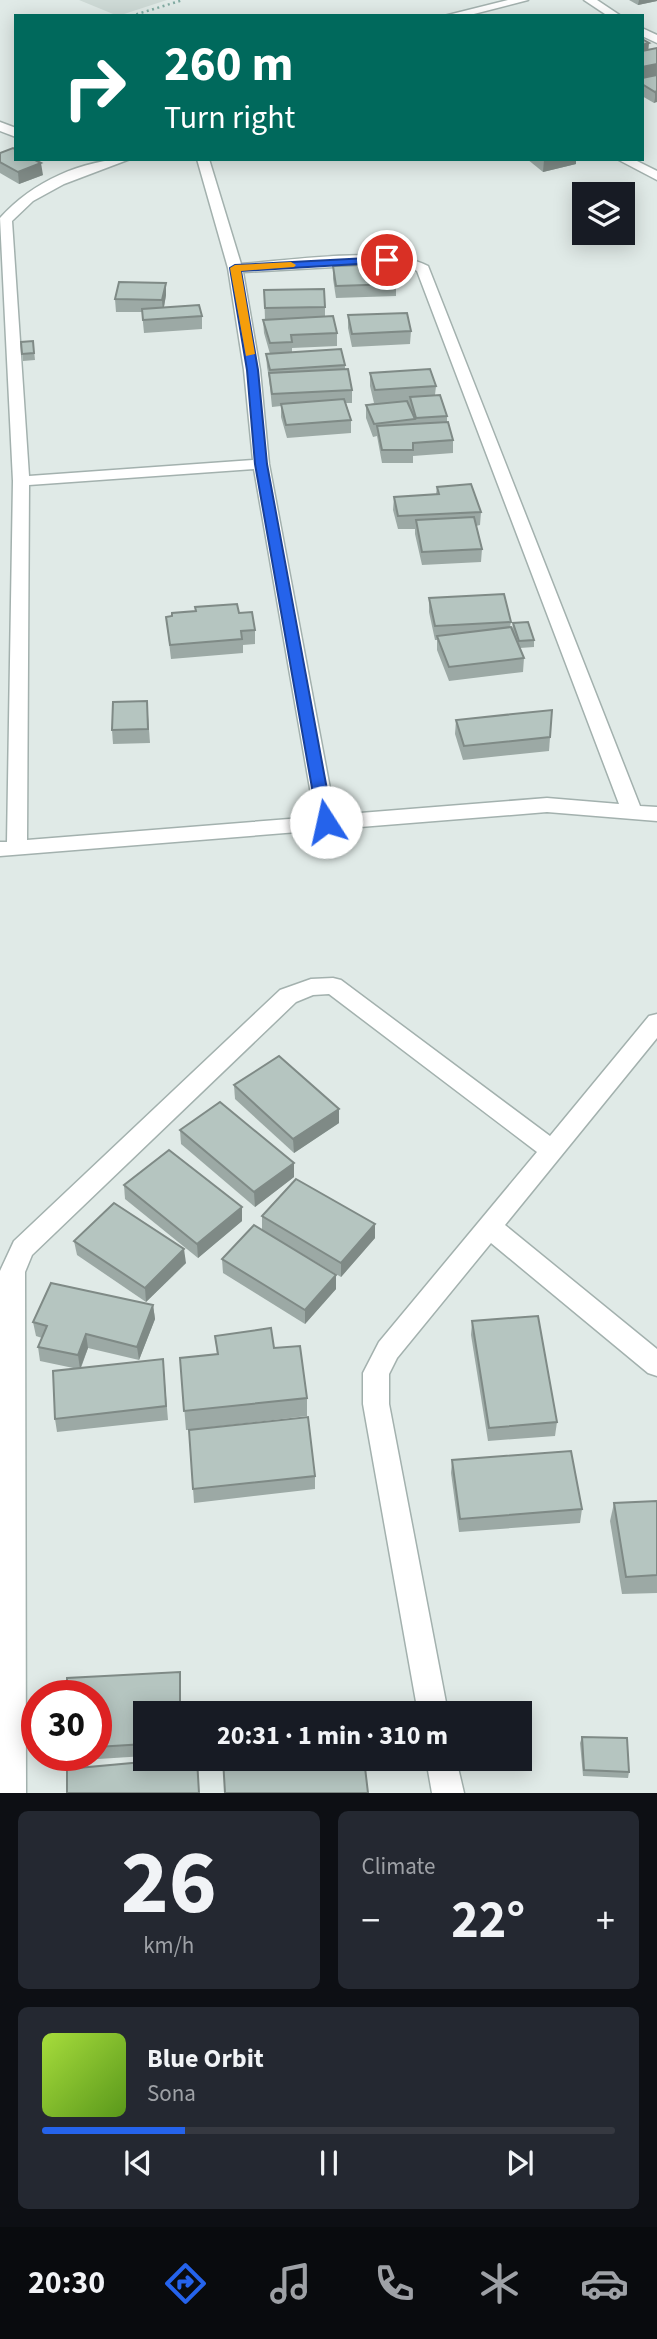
<!DOCTYPE html>
<html lang="en">
<head>
<meta charset="utf-8">
<style>
	:root { --surface:#171b24; --page:#242831; --text:#f1f3f6; --muted:#9ea1a6; --line:#363941; --accent:#2563eb }
	body { margin:0; font-family:"Source Sans 3",sans-serif; background:var(--page); color:var(--text); height:100vh; display:flex; flex-direction:column; font-size:26px; white-space:nowrap }
	* { box-sizing:border-box; margin:0 }
	p { font-size:23px; color:var(--muted) }
	.icon { flex:none; width:38px; height:38px; fill:none; stroke:currentColor; stroke-width:2; stroke-linecap:round; stroke-linejoin:round }
	.map { position:relative; height:1793px; overflow:hidden }
	.details { display:flex; flex-direction:column; gap:18px; padding:18px; background:#0d0f14; flex:1 }
	.details>* { flex:none }
	.guide { position:absolute; left:14px; top:14px; width:630px; height:147px; border-radius:0px; box-shadow:0 4px 18px #0003; background:#00695c; color:#fff; overflow:hidden }
	.fabs { position:absolute; left:572px; top:182px; display:grid; gap:14px }
	.fabs a { display:grid; place-items:center; width:63px; height:63px; border-radius:0px; background:var(--surface); box-shadow:0 4px 18px #0003; font-size:35px }
	.speed { position:absolute; left:21px; top:1680px; display:flex; gap:14px; font-size:35px; font-weight:700; text-align:center }
	.speed>* { display:grid; place-content:center; width:91px; height:91px; border-radius:50%; background:var(--surface); box-shadow:0 4px 18px #0003; line-height:1 }
	.speed .limit { border:10px solid #d22; background:#fff; color:#111 }
	.pin { position:absolute; display:grid; place-items:center; width:60px; height:60px; color:#fff; margin:-30px; border:4px solid #fff; border-radius:50%; box-shadow:0 2px 7px #0007 }
	.me { position:absolute; width:77px; margin:-38px; rotate:350deg; stroke-linejoin:round; filter:drop-shadow(0 0 5px #0008) }
	.turn { display:flex; align-items:center; gap:24px; height:147px; padding:0 35px; font-size:32px }
	.turn .icon { width:91px; height:91px; stroke-width:2.5 }
	.turn b { display:block; font-size:49px; line-height:60px }
	.big { font-size:52px; font-weight:700; line-height:1.1 }
	.details .card { flex:1; display:flex; flex-direction:column; justify-content:center; gap:10px; min-width:0; padding:0 24px; border-radius:10px; background:var(--page) }
	.details .dial { align-items:center; gap:0 }
	.dial b { font-size:91px; line-height:1 }
	.song { display:flex; align-items:center; gap:21px }
	.cover { width:84px; height:84px; border-radius:10px; background:linear-gradient(135deg,hsl(80 70% 55%),hsl(90 70% 35%)) }
	.played { height:7px; border-radius:4px; background:linear-gradient(90deg,var(--accent) 25%,var(--line) 25%) }
	.keys { display:flex; justify-content:space-around; direction:ltr }
	.heat { display:flex; justify-content:space-between; align-items:center; font-size:38px; direction:ltr }
	.details .tiles { flex:1; display:grid; gap:18px; grid-template-columns:1fr 1fr }
	.card:last-child { grid-column:span 2 }
	.trip { position:absolute; left:133px; top:1701px; width:399px; height:70px; border-radius:0px; background:var(--surface); box-shadow:0 4px 18px #0003; font-weight:700; line-height:70px; text-align:center }
	.dock { display:flex; height:112px; justify-content:space-around; align-items:center; background:#090b0e; color:var(--muted) }
	.dock .icon { width:49px; height:49px }
	.dock .current { color:var(--accent) }
	.dock b { font-size:32px; color:var(--text) }
	.map>svg:first-child { display:block }
</style>
</head>
<body>
<div class="map">
<svg width="657" height="1793" viewBox="0 0 657 1793">
	<rect width="100%" height="100%" fill="#e0eae7"/>
	<path fill="#cedad6" d="M79,0H167L118,16Z"/>
	<g fill="none" stroke-linecap="round" stroke-linejoin="round">
		<g stroke="#a3b1ae" stroke-width="3">
			<g id="street">
				<path d="M508,0H528L466,16H444Z"/>
				<path d="M584,0H597L621,16H608Z"/>
				<path d="M642,28L657,35V43L642,36Z"/>
				<path d="M0,122L16,128V137L0,131Z"/>
				<path d="M130,159L64,184L33,201L12,221L29,476L253,460L244,370L228,268L197,159H209L241,264C287,261 389,245 428,266L640,806L657,807V821L547,812L0,856V842H7L13,481L0,218C32,182 83,159 130,159ZM387,264L407,266L417,271L619,804L547,798L335,815L269,464L260,370L243,272ZM254,469L315,817L27,840L29,485Z"/>
				<path d="M617,159H633L657,171V180Z"/>
				<path d="M333,978L341,980L550,1136L649,1016L657,1014V1038L505,1225L657,1349V1376L648,1373L491,1243L397,1358L389,1374V1404L448,1713H418L363,1404V1373L379,1342L537,1152L329,994L313,995L296,1002L32,1255L25,1272L26,1793H0V1271L14,1241L280,990L311,979Z"/>
				<path d="M426,1759H456L464,1793H432Z"/>
			</g>
		</g>
		<path stroke="#82aca3" stroke-width="2.5" stroke-dasharray="2 3.5" stroke-linecap="butt" d="M131,16L183,0"/>
		<use href="#street" fill="#fff" fill-rule="evenodd"/>
	</g>
	<g fill="#9ca9a5">
		<path d="M629,0H657V1L638,5Z"/>
		<path d="M657,75L654,103L642,96V79Z"/>
		<path d="M0,153L43,175L19,184L0,173Z"/>
		<path d="M527,159H576V164L543,172Z"/>
		<path d="M333,266L396,284V296L336,298L333,279Z"/>
		<path d="M264,290L325,307V317L337,333V346L292,348V352L345,365V369L352,390V403H346L351,420V433L287,438L281,417V406L272,407L269,378L267,367L266,354H270L264,333L263,320H265Z"/>
		<path d="M166,295L164,307L202,316V329L144,333L142,312H116L115,299Z"/>
		<path d="M348,315L411,331L410,344L352,347L348,328Z"/>
		<path d="M33,341L35,360L23,361L21,342Z"/>
		<path d="M370,373L436,386L435,395L447,416V422L453,440V453L413,456V463H382L377,436L373,437L366,418V405L374,403L370,386Z"/>
		<path d="M437,487L481,512L480,525L476,526L482,549L481,562L422,565L415,534V529H398L393,510L394,497L436,494Z"/>
		<path d="M429,598L511,622L510,627L512,630L513,623L534,640V647L520,648L524,658L523,672L449,681L437,650V640H435L429,612Z"/>
		<path d="M239,613L255,630V644L243,645V653L171,659L166,617Z"/>
		<path d="M147,701L150,743L113,744L112,730Z"/>
		<path d="M552,710L549,751L463,760L455,734L456,720Z"/>
		<path d="M234,1085L339,1123L294,1153L235,1099Z"/>
		<path d="M180,1130L294,1163V1177L255,1207L181,1144Z"/>
		<path d="M124,1185L242,1221L198,1258L125,1199Z"/>
		<path d="M262,1216L375,1224V1238L341,1277L262,1230Z"/>
		<path d="M74,1241L186,1263L146,1302L77,1255Z"/>
		<path d="M222,1259L336,1275V1289L305,1324L223,1273Z"/>
		<path d="M153,1305L155,1319L139,1360L88,1348L81,1368L163,1359L168,1420L57,1432L55,1419L78,1369L40,1361L38,1347L42,1338L36,1336L33,1322Z"/>
		<path d="M472,1321L557,1422L555,1436L488,1441L471,1335Z"/>
		<path d="M215,1336L274,1348L307,1398V1416L212,1427L315,1476V1489L194,1503L189,1430H186L180,1358L217,1354Z"/>
		<path d="M452,1460L582,1509L580,1523L459,1532L451,1473Z"/>
		<path d="M657,1501V1593L622,1594L610,1521L614,1503Z"/>
		<path d="M180,1672L181,1684V1713H145V1756L67,1761L66,1755H96V1696Z"/>
		<path d="M582,1737L629,1772L628,1778L583,1776L580,1743Z"/>
	</g>
	<g fill="#7f8a86">
		<path d="M639,0H657V1L638,5Z"/>
		<path d="M649,43L648,54L642,55V45Z"/>
		<path d="M657,64V75L642,78V67Z"/>
		<path d="M657,91V102L654,103L655,92Z"/>
		<path d="M547,159H576V164L543,172L544,160Z"/>
		<path d="M41,163L43,175L19,184L18,172Z"/>
		<path d="M166,283V295L163,312L162,300Z"/>
		<path d="M339,1109V1123L294,1153L293,1139Z"/>
		<path d="M294,1163V1177L255,1207L254,1192Z"/>
		<path d="M242,1207V1221L198,1258L197,1244Z"/>
		<path d="M375,1224V1238L341,1277V1263Z"/>
		<path d="M184,1249L186,1263L146,1302L145,1288Z"/>
		<path d="M336,1275V1289L305,1324V1310Z"/>
		<path d="M153,1305L155,1319L139,1360L137,1347Z"/>
		<path d="M86,1334L88,1348L80,1369L78,1355Z"/>
		<path d="M180,1672L181,1684V1713H180Z"/>
	</g>
	<g fill="#b5c5c0" stroke="#7f8a86" stroke-width="2">
		<path d="M642,39L649,43L642,45Z"/>
		<path d="M657,48V64L642,67V51Z"/>
		<path d="M657,75V91L655,92L642,84V78Z"/>
		<path d="M13,148L16,150V159H33L41,163L18,172L0,162V153Z"/>
		<path d="M393,264L396,284L336,286L333,266Z"/>
		<path d="M119,282L166,283L162,300L115,299Z"/>
		<path d="M324,289L325,307L265,308L264,290Z"/>
		<path d="M199,305L202,316L143,320L142,309Z"/>
		<path d="M407,313L411,331L352,334L348,315Z"/>
		<path d="M333,316L337,333L291,335L292,342L270,343L263,320Z"/>
		<path d="M33,341L34,353L22,354L21,342Z"/>
		<path d="M341,349L345,365L270,370L266,354Z"/>
		<path d="M348,369L352,390L272,394L269,373Z"/>
		<path d="M430,369L436,386L375,390L370,373Z"/>
		<path d="M440,395L447,416L416,418L410,397Z"/>
		<path d="M344,399L351,420L286,425L281,404Z"/>
		<path d="M407,401L415,419L374,424L366,405Z"/>
		<path d="M448,422L453,440L413,443V450H382L377,426Z"/>
		<path d="M471,484L481,512L398,516L394,497L439,494L437,487Z"/>
		<path d="M474,517L482,549L422,552L416,520Z"/>
		<path d="M504,594L511,622L435,626L429,598Z"/>
		<path d="M237,604L239,613L252,612L255,630L241,631L242,639L170,645L166,617L172,616V613L196,611L195,607Z"/>
		<path d="M528,622L534,640L519,641L513,623Z"/>
		<path d="M511,627L524,658L449,667L437,636Z"/>
		<path d="M147,701L148,729L112,730L113,702Z"/>
		<path d="M552,710L550,737L464,746L456,720Z"/>
		<path d="M279,1056L339,1109L293,1139L234,1085Z"/>
		<path d="M220,1102L294,1163L254,1192L180,1130Z"/>
		<path d="M169,1150L242,1207L197,1244L124,1185Z"/>
		<path d="M296,1179L375,1224L341,1263L262,1216Z"/>
		<path d="M114,1203L184,1249L145,1288L74,1241Z"/>
		<path d="M254,1225L336,1275L305,1310L222,1259Z"/>
		<path d="M51,1283L153,1305L137,1347L86,1334L78,1355L38,1347L47,1326L33,1322Z"/>
		<path d="M538,1316L557,1422L489,1428L472,1321Z"/>
		<path d="M271,1328L274,1348L300,1346L307,1398L184,1411L180,1358L218,1354L215,1336Z"/>
		<path d="M163,1359L166,1406L55,1419L53,1371Z"/>
		<path d="M308,1417L315,1476L193,1489L189,1430Z"/>
		<path d="M571,1451L582,1509L460,1519L452,1460Z"/>
		<path d="M657,1501V1575L626,1577L614,1503Z"/>
		<path d="M180,1672V1713H145V1744L96,1747V1696H67V1678Z"/>
		<path d="M582,1737L627,1738L629,1772L584,1770Z"/>
		<path d="M176,1759H197L199,1793H67V1769Z"/>
		<path d="M223,1759H364L368,1793H225Z"/>
	</g>
	<path fill="#2563eb" stroke="#184099" stroke-width="2" d="M387,257L393,260L391,262L241,271L258,370L267,464L333,822L326,827L318,822L255,464L247,370L230,268L235,265Z"/>
	<path fill="#f59e0b" d="M291,262L296,265L294,267L241,271L255,354L246,356L230,268L235,265Z"/>
</svg>
<div class="fabs">
<a><svg class="icon" aria-label="layers" viewBox="0 0 24 24"><path d="M12 4l9 5-9 5-9-5zM3 14l9 5 9-5"/></svg></a>
</div>
<div class="speed"><div class="limit">30</div></div>
<div class="pin" style="left:387px;top:260px;background:#d93025"><svg class="icon" aria-label="arrive" viewBox="0 0 24 24"><path d="M6 21V4h12l-3 4 3 4H6"/></svg></div>
<svg class="me" style="left:326px;top:822px" viewBox="-20 -20 40 40"><circle r="19" fill="#fff"/><path d="M0-13L10 11 0 6-10 11z" fill="#2563eb"/></svg>
<div class="trip">20:31 · 1 min · 310 m</div>
<div class="guide">
<div class="turn"><svg class="icon" aria-label="right" viewBox="0 0 24 24"><path d="M7 20v-9h11M14 6l5 5-5 5"/></svg><div><b>260 m</b>Turn right</div></div>
</div>
</div>
<section class="details">
<div class="tiles">
<div class="card dial"><b>26</b><p>km/h</p></div>
<div class="card"><p>Climate</p>
<div class="heat"><a>−</a><b class="big">22°</b><a>+</a></div>
</div>
<div class="card">
<div class="song"><i class="cover"></i><div><b>Blue Orbit</b><p>Sona</p></div></div>
<div class="played"></div>
<div class="keys"><svg class="icon" aria-label="previous" viewBox="0 0 24 24"><path d="M18 5L8 12l10 7zM5 5v14"/></svg><svg class="icon" aria-label="pause" viewBox="0 0 24 24"><path d="M8 5v14M16 5v14"/></svg><svg class="icon" aria-label="next" viewBox="0 0 24 24"><path d="M6 5l10 7-10 7zM19 5v14"/></svg></div>
</div>
</div>
</section>
<nav class="dock">
<b>20:30</b>
<svg class="icon current" aria-label="directions" viewBox="0 0 24 24"><path d="M12 3l9 9-9 9-9-9zM9 14v-3h6M13 9l2 2-2 2"/></svg>
<svg class="icon" aria-label="music" viewBox="0 0 24 24"><path d="M9 18V5l10-2v13"/><circle cx="6" cy="18" r="3"/><circle cx="16" cy="16" r="3"/></svg>
<svg class="icon" aria-label="phone" viewBox="0 0 24 24"><path d="M5 4h4l2 5-3 2q2 4 5 5l2-3 5 2v4C11 20 4 13 5 4z"/></svg>
<svg class="icon" aria-label="climate" viewBox="0 0 24 24"><path d="M12 3v18M4 7l16 10M4 17L20 7"/></svg>
<svg class="icon" aria-label="car" viewBox="0 0 24 24"><path d="M5 17H2v-5l4-1 3-4h7l3 4 3 1v5h-3M9 17h6M6 11h13"/><circle cx="7" cy="17" r="2"/><circle cx="17" cy="17" r="2"/></svg>
</nav>
</body>
</html>
